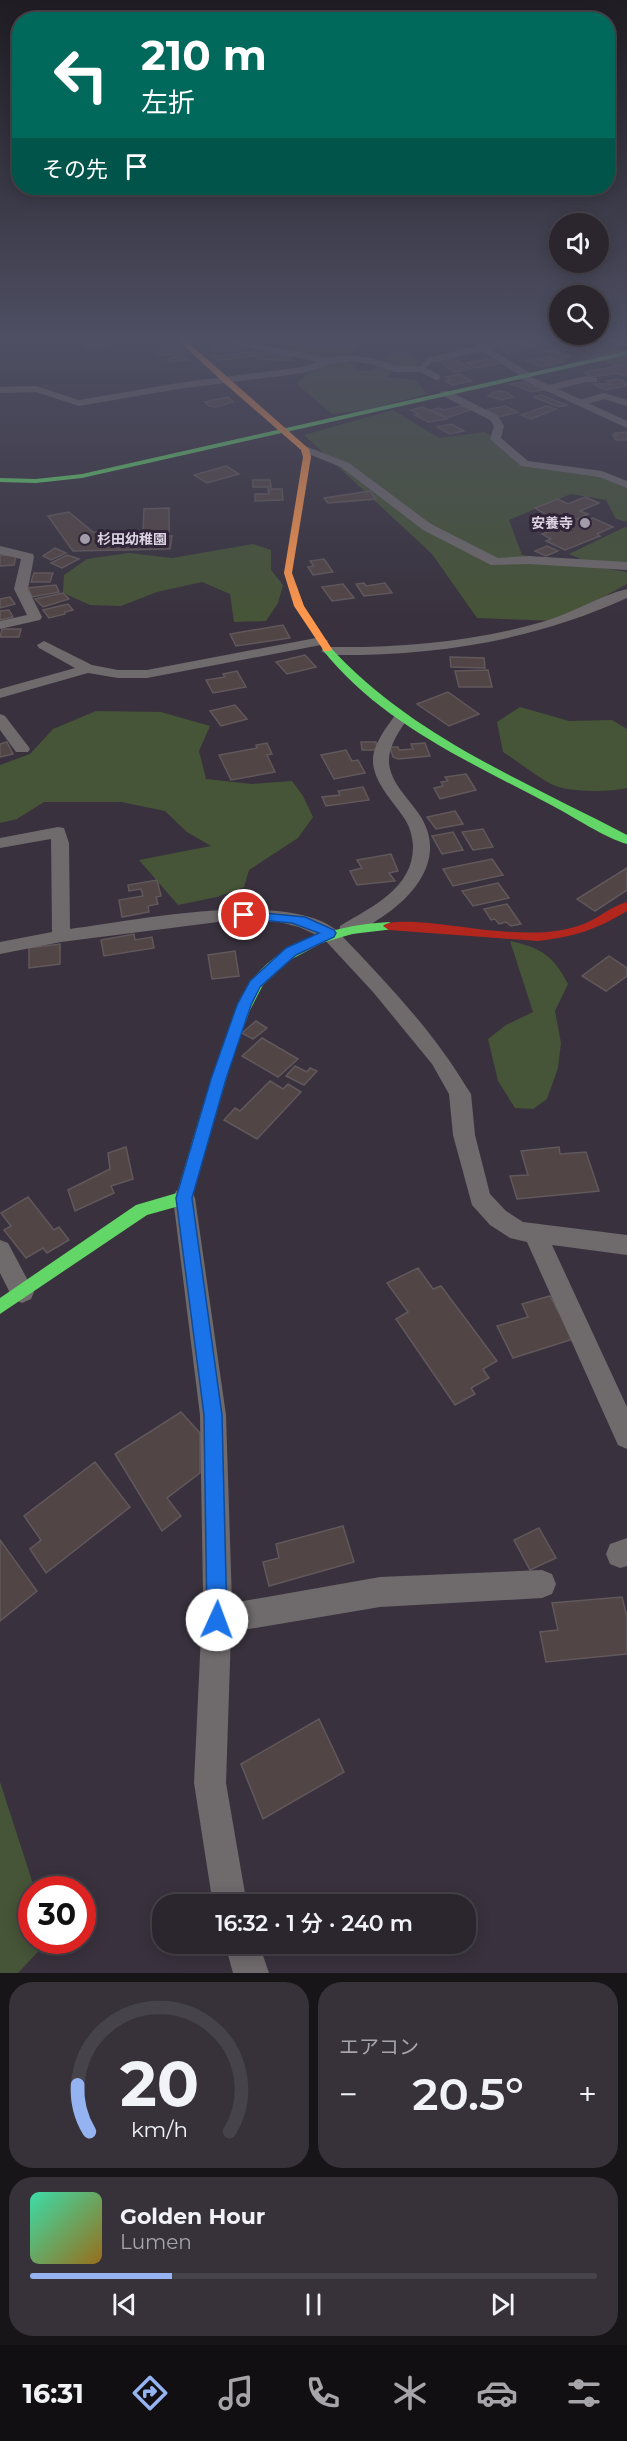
<!DOCTYPE html>
<html lang="ja">
<head>
<meta charset="utf-8">
<style>
	:root { --surface:#2b262e; --page:#37323a; --text:#f1f3f6; --muted:#a6a5aa; --line:#47434a; --accent:#95b2f1 }
	body { margin:0; font-family:Montserrat,"Noto Sans JP",sans-serif; background:var(--page); color:var(--text); height:100vh; display:flex; flex-direction:column; font-size:22px; white-space:nowrap }
	* { box-sizing:border-box; margin:0 }
	p { font-size:20px; color:var(--muted) }
	.icon { flex:none; width:33px; height:33px; fill:none; stroke:currentColor; stroke-width:2; stroke-linecap:round; stroke-linejoin:round }
	.map { position:relative; height:1973px; overflow:hidden }
	.drawer { display:flex; flex-direction:column; gap:9px; padding:9px; background:#181519; flex:1 }
	.drawer>* { flex:none }
	.banner { position:absolute; left:12px; top:12px; width:603px; height:183px; border-radius:24px; box-shadow:0 3px 15px #0003,0 0 0 2px var(--line); background:#00695c; color:#fff; overflow:hidden }
	.tools { position:absolute; left:549px; top:213px; display:grid; gap:12px }
	.tools a { display:grid; place-items:center; width:60px; height:60px; border-radius:50%; background:var(--surface); box-shadow:0 3px 15px #0003,0 0 0 2px var(--line); font-size:30px }
	.speed { position:absolute; left:18px; top:1876px; display:flex; gap:12px; font-size:30px; font-weight:700; text-align:center }
	.speed>* { display:grid; place-content:center; width:78px; height:78px; border-radius:50%; background:var(--surface); box-shadow:0 3px 15px #0003,0 0 0 2px var(--line); line-height:1 }
	.speed .limit { border:9px solid #d22; background:#fff; color:#111 }
	.pin { position:absolute; display:grid; place-items:center; width:51px; height:51px; color:#fff; margin:-26px; border:3px solid #fff; border-radius:50%; box-shadow:0 2px 6px #0007 }
	.me { position:absolute; width:66px; margin:-33px; rotate:2deg; stroke-linejoin:round; filter:drop-shadow(0 0 4px #0008) }
	.turn { display:flex; align-items:center; gap:21px; height:126px; padding:0 30px; font-size:27px }
	.turn .icon { width:78px; height:78px; stroke-width:2.5 }
	.turn b { display:block; font-size:42px; line-height:51px }
	.then { display:flex; align-items:center; height:57px; padding:0 30px; background:#0003; gap:12px; font-size:22px }
	.big { font-size:45px; font-weight:600; line-height:1.1 }
	.drawer .widget { flex:1; display:flex; flex-direction:column; justify-content:center; gap:9px; min-width:0; padding:0 21px; border-radius:24px; background:var(--page) }
	.drawer .dial { align-items:center; gap:0 }
	.dial svg { height:156px; overflow:visible; fill:none; stroke:var(--line); stroke-width:7; stroke-linecap:round; text-anchor:middle }
	.dial text { fill:var(--text); stroke:none }
	.song { display:flex; align-items:center; gap:18px }
	.cover { width:72px; height:72px; border-radius:9px; background:linear-gradient(135deg,hsl(160 70% 55%),hsl(40 70% 35%)) }
	.played { height:6px; border-radius:3px; background:linear-gradient(90deg,var(--accent) 25%,var(--line) 25%) }
	.keys { display:flex; justify-content:space-around; direction:ltr }
	.heat { display:flex; justify-content:space-between; align-items:center; font-size:33px; direction:ltr }
	.drawer .tiles { flex:1; display:grid; gap:9px; grid-template-columns:1fr 1fr }
	.widget:last-child { grid-column:span 2 }
	.trip { position:absolute; left:152px; top:1894px; width:324px; height:60px; border-radius:24px; background:var(--surface); box-shadow:0 3px 15px #0003,0 0 0 2px var(--line); font-weight:600; line-height:60px; text-align:center }
	.dock { display:flex; height:96px; justify-content:space-around; align-items:center; background:#110f12; color:var(--muted) }
	.dock .icon { width:42px; height:42px }
	.dock .current { color:var(--accent) }
	.dock b { font-size:27px; color:var(--text) }
	.map>svg:first-child { display:block }
</style>
</head>
<body>
<div class="map">
<svg width="627" height="1973" viewBox="0 0 627 1973">
	<rect width="100%" height="100%" fill="#39323e"/>
	<g fill="#465437">
		<path d="M287,339H363L345,357L360,371H371L385,359L399,350L423,362L417,367H392L388,377L415,380L427,394L365,410L332,414L297,384L317,363L300,353L283,349Z"/>
		<path d="M563,339H627V373Z"/>
		<path d="M393,410L439,438L485,432L527,462L627,481V522L616,519L606,500L571,494L509,520L522,555L627,572V584L559,621L477,618L432,554L304,435Z"/>
		<path d="M625,527L627,528V568L583,560L569,554Z"/>
		<path d="M253,544L271,550V570L283,585L278,603L266,621L234,622L230,594L202,582L157,592L121,606L90,605L63,593L64,575L87,559L129,553L172,558Z"/>
		<path d="M520,707L569,721L612,720L627,729V788C609,792 568,793 551,784C534,775 519,762 503,752L497,722Z"/>
		<path d="M96,711L161,712L210,726L199,751L206,779L252,784L292,781L303,796L313,817L298,838L249,870L244,887L217,897L178,905L139,860L211,846L187,832L165,811L121,802H44L17,819L0,823V765L30,754L53,729Z"/>
		<path d="M510,941C541,948 553,955 568,984L555,1011L561,1043L558,1068L547,1099L533,1109L515,1108L498,1081L488,1039L506,1025L533,1012Z"/>
		<path d="M0,1782L35,1890H32V1941H48L18,1973H0Z"/>
	</g>
	<g fill="none" stroke-linecap="round" stroke-linejoin="round">
		<path stroke="#0e242c" stroke-width="4" d="M597,339L627,349"/>
	</g>
	<g fill="#524545" stroke="#61585b" stroke-width="1.5">
		<path d="M81,339H171V340L134,344L130,341L88,347Z"/>
		<path d="M559,339L568,345L554,347L545,342Z"/>
		<path d="M238,344L242,350L215,352L213,348Z"/>
		<path d="M516,346L525,349L509,354L500,349Z"/>
		<path d="M586,346L605,353L589,358L573,349Z"/>
		<path d="M178,347L187,352L178,354L188,360L171,362L167,360L177,356L174,354L163,356L157,352Z"/>
		<path d="M562,348L567,350L557,353L571,356L563,358L547,351Z"/>
		<path d="M268,351L269,353L290,357L293,361L261,359L255,356L217,360L212,356Z"/>
		<path d="M551,357L562,362L542,367L527,361Z"/>
		<path d="M452,358L471,369L455,372L437,361Z"/>
		<path d="M494,358L502,363L475,368L467,363Z"/>
		<path d="M624,365L627,366V374L621,375L616,373L591,377L584,372Z"/>
		<path d="M459,374L472,381L453,385L445,381L450,380L446,377Z"/>
		<path d="M619,379L627,383V386L604,390L593,384H612L607,381Z"/>
		<path d="M522,382L543,390L532,392L511,384Z"/>
		<path d="M501,391L508,393L513,397L502,400L488,396L493,392Z"/>
		<path d="M541,395L567,405L559,407L534,397Z"/>
		<path d="M228,397L233,402L216,407L209,406L205,402Z"/>
		<path d="M461,406L470,410L447,418L431,410L440,408L444,410Z"/>
		<path d="M505,406L518,412L499,417L486,410Z"/>
		<path d="M546,406L556,409L531,419L521,415Z"/>
		<path d="M423,407L447,419L428,422L415,415L419,414L411,410Z"/>
		<path d="M451,424L464,431L450,434L437,427Z"/>
		<path d="M627,432V440H616L613,435H617L615,433Z"/>
		<path d="M226,466L239,474L207,483L194,475Z"/>
		<path d="M253,480H270L271,487H253Z"/>
		<path d="M268,489H282L283,500L255,501V494H269Z"/>
		<path d="M370,491L376,499L328,503L324,498Z"/>
		<path d="M585,497L599,503L580,511L588,514L577,519L586,521L593,518L613,527L597,534L600,536L565,550L546,541L551,539L542,534L548,532L545,530L557,525L562,528L571,524L556,517L553,519L535,508L558,499L568,504Z"/>
		<path d="M169,508V532L143,533L144,509Z"/>
		<path d="M69,512L93,532L106,533L103,535L172,536L170,549L73,551L48,516Z"/>
		<path d="M547,546L558,551L546,556L535,551Z"/>
		<path d="M55,548L66,553L51,560L43,556Z"/>
		<path d="M0,555L16,556L14,565L0,566Z"/>
		<path d="M67,555L79,559L62,568L51,563Z"/>
		<path d="M324,559L333,572L313,575L308,567L314,566L310,561Z"/>
		<path d="M34,573H53L50,582H31Z"/>
		<path d="M364,583L366,586L385,583L392,593L364,596L356,584Z"/>
		<path d="M343,584L354,598L332,601L322,587Z"/>
		<path d="M56,585L59,592L32,597L28,588Z"/>
		<path d="M63,593L69,599L43,607L35,599Z"/>
		<path d="M10,597L15,604L0,608V599Z"/>
		<path d="M68,604L73,610L65,612V614L49,618L43,610Z"/>
		<path d="M9,610L13,617L0,620V611Z"/>
		<path d="M283,625L290,638L236,646L230,634Z"/>
		<path d="M2,629H21L19,637H0Z"/>
		<path d="M305,655L316,667L287,674L276,662Z"/>
		<path d="M450,657L484,658L485,668L451,667Z"/>
		<path d="M488,670L492,687H459L455,671Z"/>
		<path d="M237,671L246,687L213,693L206,680L225,677L223,674Z"/>
		<path d="M448,692L479,714L449,726L417,704Z"/>
		<path d="M235,705L247,719L221,726L210,711Z"/>
		<path d="M7,742L13,754L0,757V744Z"/>
		<path d="M361,742H376L377,750H362Z"/>
		<path d="M267,743L272,754L267,755L275,772L231,780L219,755L257,748L256,745Z"/>
		<path d="M425,743L430,756L398,759L393,757L390,747H398L399,750L413,749L411,744Z"/>
		<path d="M346,750L352,761L358,760L365,773L334,779L321,755Z"/>
		<path d="M466,774L476,790L440,799L434,788L443,786L441,782L448,781L445,777Z"/>
		<path d="M363,787L369,800L326,806L322,797L340,795L338,791Z"/>
		<path d="M455,811L463,824L436,829L427,817Z"/>
		<path d="M483,829L493,847L473,850L462,832Z"/>
		<path d="M453,832L463,850L442,854L432,836Z"/>
		<path d="M391,854L398,871L389,873L395,881L357,885L350,871L362,868L357,860Z"/>
		<path d="M492,859L503,875L453,886L443,869Z"/>
		<path d="M627,868V890L595,911L577,899Z"/>
		<path d="M157,880L161,896L156,897L158,904L148,906L149,912L122,917L119,900L143,896L141,889L129,891L128,885Z"/>
		<path d="M498,883L509,898L473,906L462,891Z"/>
		<path d="M507,904L521,924L511,926L506,922L499,924L495,919L491,920L484,909Z"/>
		<path d="M134,934L135,940L152,937L154,948L104,956L101,940Z"/>
		<path d="M60,944V964L29,968V948Z"/>
		<path d="M235,951L239,976L212,979L208,955Z"/>
		<path d="M609,956L627,968V976L606,991L582,976Z"/>
		<path d="M256,1021L267,1028L253,1039L242,1033Z"/>
		<path d="M262,1038L298,1059L278,1077L242,1056Z"/>
		<path d="M295,1066L307,1072L310,1068L317,1071L304,1085L286,1076Z"/>
		<path d="M270,1081L283,1089L288,1084L301,1092L257,1139L224,1120L235,1108L240,1111Z"/>
		<path d="M126,1147L133,1179L111,1186L114,1193L75,1211L68,1190L110,1169L108,1153Z"/>
		<path d="M559,1147L560,1154L586,1152L599,1191L517,1199L510,1176L528,1175L521,1151Z"/>
		<path d="M28,1197L54,1230L59,1227L69,1240L47,1253L43,1248L26,1258L4,1230L11,1226L1,1213Z"/>
		<path d="M418,1268L433,1289L441,1286L497,1361L483,1369L489,1378L471,1388L475,1394L455,1405L396,1319L408,1312L387,1283Z"/>
		<path d="M550,1296L573,1339L513,1358L497,1326L528,1317L522,1304Z"/>
		<path d="M181,1412L200,1433V1473L167,1498L181,1516L162,1531L115,1454Z"/>
		<path d="M95,1462L130,1507L46,1573L30,1549L41,1540L24,1516Z"/>
		<path d="M343,1526L354,1562L269,1586L263,1562L279,1558L276,1544Z"/>
		<path d="M539,1528L556,1558L530,1570L514,1540Z"/>
		<path d="M0,1540L37,1591L0,1621Z"/>
		<path d="M622,1597L627,1617V1654L546,1662L540,1632L558,1630L552,1603Z"/>
		<path d="M319,1719L344,1772L263,1819L241,1764Z"/>
	</g>
	<g fill="none" stroke-linecap="round" stroke-linejoin="round">
		<g stroke="#6f6a6c" stroke-width="6">
			<path d="M437,377L421,369L430,360L513,341L532,345"/>
			<path d="M580,403L604,396L627,403"/>
		</g>
		<g fill="#6f6a6c" fill-rule="evenodd">
			<path d="M211,339H231L329,358L350,355L371,358L397,366H421L426,369L421,372H396L370,364L350,361L331,364L304,373L178,389L79,406L36,392L0,393V387L36,386L79,400L178,383L302,367L318,362Z"/>
			<path d="M471,339H481L491,349L530,373L531,377L549,385L586,376L597,378V382H586L558,389L627,421V428L518,378V374L485,353Z"/>
			<path d="M441,391H449L498,416L504,426L501,438L528,461L602,471L627,481V488L599,477L521,466L490,439L494,426L490,420L441,395Z"/>
			<path d="M305,446L349,463L431,524L498,558L529,556L627,562V570L529,564L491,565L423,530L341,467L301,451V447Z"/>
			<path d="M0,546L33,554L34,557L28,589L42,617L40,620L0,629V621L27,615L14,589L21,559L0,554Z"/>
			<path d="M627,589V598C529,642 435,656 328,655L321,651L328,647C399,648 473,642 542,622C571,614 598,596 627,589Z"/>
			<path d="M321,637L328,641L326,644L147,678H118L88,673L0,698V689L75,668L39,648L37,645L44,641L92,665L118,670H147Z"/>
			<path d="M401,712L409,717C400,730 388,746 389,763C391,783 408,798 419,814C447,855 417,894 382,917C371,924 355,938 341,935C387,983 433,1031 467,1088L471,1094L475,1135L490,1194L506,1211L523,1222L627,1235V1255L552,1245L627,1407V1449L618,1445L527,1242L510,1238L490,1225L472,1205L453,1135L449,1094L432,1064L373,992L323,938L299,927L279,922L226,921L61,942L0,954V942L52,932L51,839L0,848V838L58,827L64,828L69,843L70,929C134,921 289,888 339,932L340,926C373,906 414,888 413,845C412,834 409,824 402,815C391,799 375,783 373,763C372,745 386,728 396,714Z"/>
			<path d="M0,714L5,716L28,746L30,749L28,752H16L0,730Z"/>
			<path d="M184,1189L192,1191L195,1198L226,1415L232,1603L380,1577L542,1570L552,1574L556,1584L552,1594L542,1598L380,1607L231,1632L226,1783L247,1905H213L194,1783L203,1592L200,1415L173,1198L176,1191Z"/>
			<path d="M0,1240L8,1243L34,1292L31,1299L22,1303L13,1299L0,1273Z"/>
			<path d="M627,1538V1566L620,1568L610,1564L606,1554L610,1544Z"/>
			<path d="M225,1944H259L269,1973H233Z"/>
		</g>
		<g fill="#63d668" fill-rule="evenodd">
			<path d="M627,351V355L82,478L36,483L0,482V478L36,479L82,474Z"/>
			<path d="M327,646L330,647C410,735 524,781 627,835V844C605,838 574,817 553,806C472,763 380,723 322,649Z"/>
			<path d="M389,922L395,926L394,929L352,934L322,943L290,960L263,985L250,1010L232,1060L190,1203L147,1215L0,1314V1298L136,1205L177,1193C191,1147 204,1099 220,1053C228,1031 235,1006 248,986C278,940 338,925 389,922Z"/>
		</g>
		<path fill="#ff974d" fill-rule="evenodd" d="M177,339H184L309,449L311,457L292,573L304,606L332,649L330,651H324L294,606L284,573L303,457L301,450L223,382Z"/>
		<path fill="#b3261e" fill-rule="evenodd" d="M627,902V911C596,930 573,937 538,941L389,930L383,926C392,915 468,928 486,930C518,933 556,936 586,923C600,917 612,906 627,902Z"/>
	</g>
	<linearGradient id="sky" x2="0" y2="1"><stop stop-color="#1f1c22"/><stop offset="0.55" stop-color="#4e4f63"/><stop offset="1" stop-color="#4e4f63" stop-opacity="0"/></linearGradient>
	<rect width="627" height="616" fill="url(#sky)"/>
	<path fill="#1a73e8" stroke="#114b97" stroke-width="1.5" d="M244,911L305,917L334,930L336,933L334,937L296,955L260,987L251,1005L226,1079L192,1198L222,1415L227,1620L224,1627L217,1630L210,1627L207,1620L204,1415L176,1198L211,1079L237,1005L250,981L286,948L319,933L292,923L239,918L237,915L239,912Z"/>
	<g fill="#a29ba8" stroke="#302438" stroke-width="2">
		<circle cx="585" cy="523" r="6"/>
		<circle cx="85" cy="539" r="6"/>
	</g>
	<g text-anchor="middle" stroke-width="6" stroke-linejoin="round" paint-order="stroke">
		<g font-size="14" font-weight="bold" fill="#dbd3e1" stroke="#302438" text-anchor="end">
			<text x="573" y="528">安養寺</text>
			<text x="97" y="544" text-anchor="start">杉田幼稚園</text>
		</g>
	</g>
</svg>
<div class="tools">
<a><svg class="icon" aria-label="sound" viewBox="0 0 24 24"><path d="M4 9h4l5-4v14l-5-4H4zM17 9q2 3 0 6"/></svg></a>
<a><svg class="icon" aria-label="search" viewBox="0 0 24 24"><circle cx="10" cy="10" r="6"/><path d="M15 15l6 6"/></svg></a>
</div>
<div class="speed"><div class="limit">30</div></div>
<div class="pin" style="left:244px;top:915px;background:#d93025"><svg class="icon" aria-label="arrive" viewBox="0 0 24 24"><path d="M6 21V4h12l-3 4 3 4H6"/></svg></div>
<svg class="me" style="left:217px;top:1620px" viewBox="-20 -20 40 40"><circle r="19" fill="#fff"/><path d="M0-13L10 11 0 6-10 11z" fill="#1a73e8"/></svg>
<div class="trip">16:32 · 1 分 · 240 m</div>
<div class="banner">
<div class="turn"><svg class="icon" aria-label="left" viewBox="0 0 24 24"><path d="M17 20v-9H6M10 6l-5 5 5 5"/></svg><div><b>210 m</b>左折</div></div>
<div class="then">その先<svg class="icon" aria-label="arrive" viewBox="0 0 24 24"><path d="M6 21V4h12l-3 4 3 4H6"/></svg></div>
</div>
</div>
<section class="drawer">
<div class="tiles">
<div class="widget dial"><svg viewBox="0 0 100 80">
<path d="M14 69A42 42 0 1 1 86 69"/>
<path d="M14 69A42 42 0 0 1 8 45" stroke="#95b2f1"/>
<text x="50" y="56" font-size="32" font-weight="700">20</text>
<text x="50" y="72" font-size="11">km/h</text>
</svg></div>
<div class="widget"><p>エアコン</p>
<div class="heat"><a>−</a><b class="big">20.5°</b><a>+</a></div>
</div>
<div class="widget">
<div class="song"><i class="cover"></i><div><b>Golden Hour</b><p>Lumen</p></div></div>
<div class="played"></div>
<div class="keys"><svg class="icon" aria-label="previous" viewBox="0 0 24 24"><path d="M18 5L8 12l10 7zM5 5v14"/></svg><svg class="icon" aria-label="pause" viewBox="0 0 24 24"><path d="M8 5v14M16 5v14"/></svg><svg class="icon" aria-label="next" viewBox="0 0 24 24"><path d="M6 5l10 7-10 7zM19 5v14"/></svg></div>
</div>
</div>
</section>
<nav class="dock">
<b>16:31</b>
<svg class="icon current" aria-label="directions" viewBox="0 0 24 24"><path d="M12 3l9 9-9 9-9-9zM9 14v-3h6M13 9l2 2-2 2"/></svg>
<svg class="icon" aria-label="music" viewBox="0 0 24 24"><path d="M9 18V5l10-2v13"/><circle cx="6" cy="18" r="3"/><circle cx="16" cy="16" r="3"/></svg>
<svg class="icon" aria-label="phone" viewBox="0 0 24 24"><path d="M5 4h4l2 5-3 2q2 4 5 5l2-3 5 2v4C11 20 4 13 5 4z"/></svg>
<svg class="icon" aria-label="climate" viewBox="0 0 24 24"><path d="M12 3v18M4 7l16 10M4 17L20 7"/></svg>
<svg class="icon" aria-label="car" viewBox="0 0 24 24"><path d="M5 17H2v-5l4-1 3-4h7l3 4 3 1v5h-3M9 17h6M6 11h13"/><circle cx="7" cy="17" r="2"/><circle cx="17" cy="17" r="2"/></svg>
<svg class="icon" aria-label="filters" viewBox="0 0 24 24"><path d="M4 7h16M4 17h16"/><circle cx="9" cy="7" r="2"/><circle cx="15" cy="17" r="2"/></svg>
</nav>
</body>
</html>
